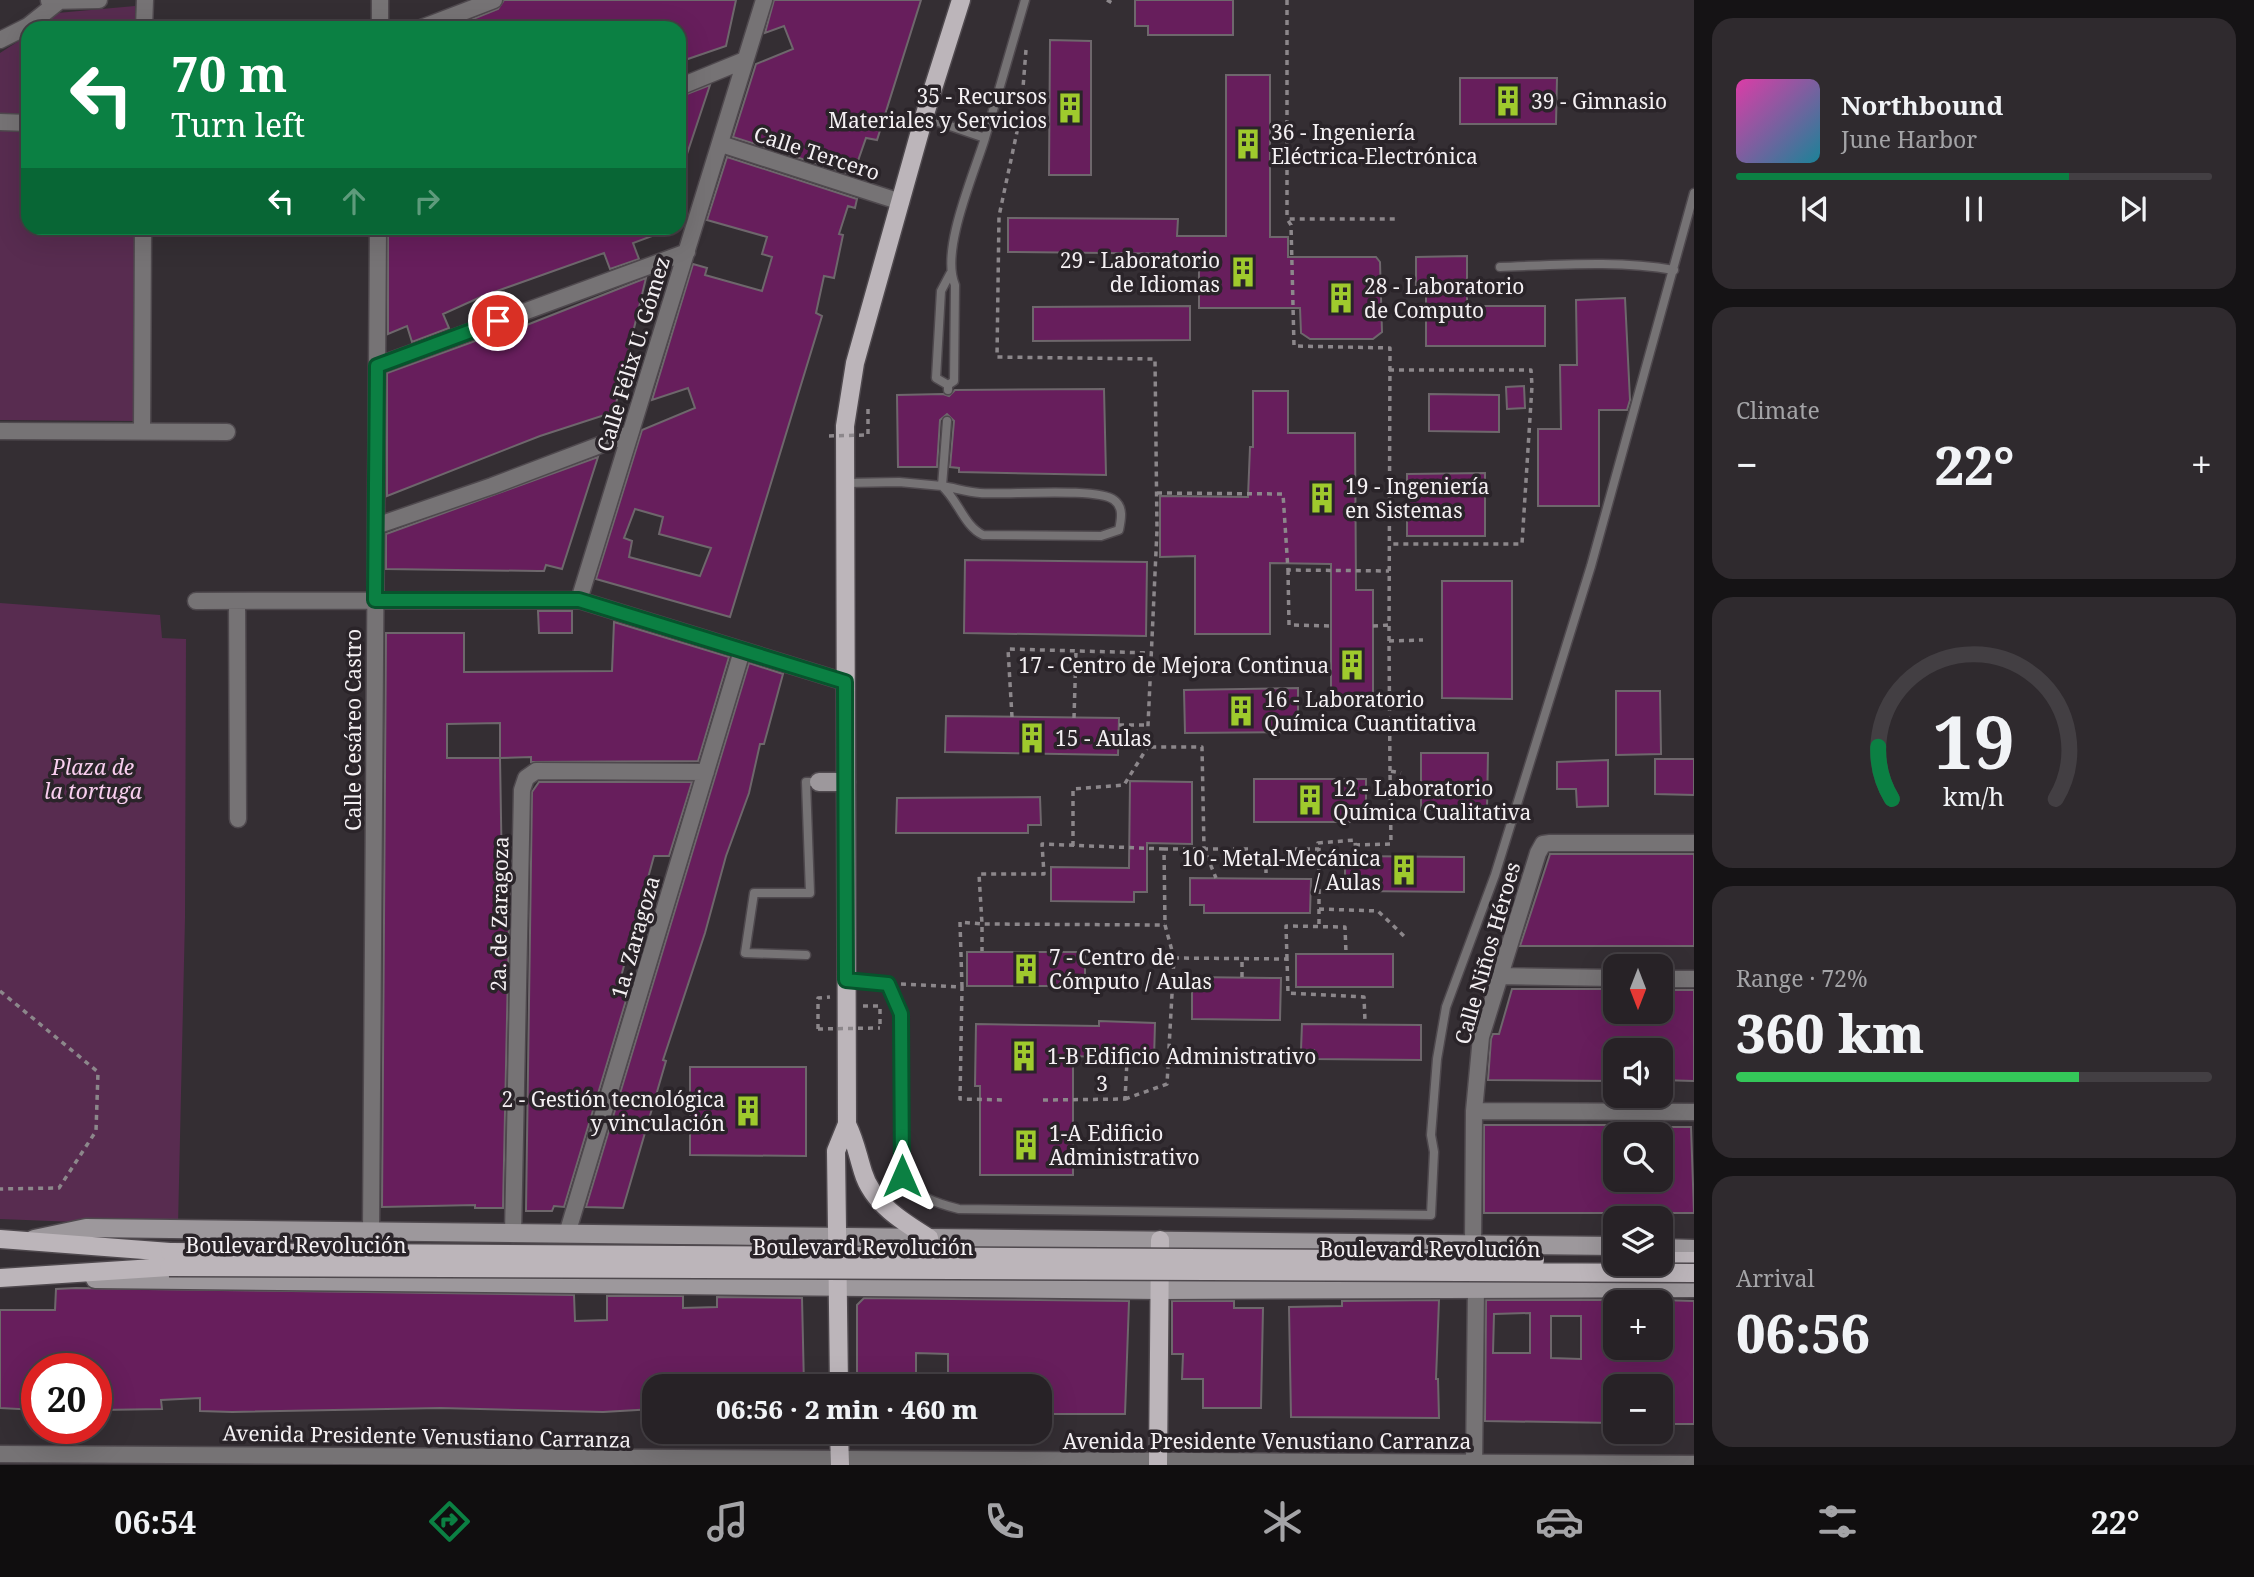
<!DOCTYPE html>
<html lang="en">
<head>
<meta charset="utf-8">
<style>
  :root { --surface:#272226; --page:#2f2a2e; --text:#f1f3f6; --muted:#a4a4a7; --line:#433f43; --accent:#0b8043 }
  body { margin:0; font-family:"Noto Serif",serif; background:var(--page); color:var(--text); height:100vh; display:flex; flex-direction:column; font-size:26px; white-space:nowrap }
  * { box-sizing:border-box; margin:0 }
  p { font-size:23px; color:var(--muted) }
  .icon { flex:none; width:38px; height:38px; fill:none; stroke:currentColor; stroke-width:2; stroke-linecap:round; stroke-linejoin:round }
  .map { position:relative; flex:1; overflow:hidden }
  .side { display:flex; flex-direction:column; gap:18px; padding:18px; background:#151315; width:560px }
  .side>* { flex:none }
  .guide { position:absolute; left:21px; top:21px; width:665px; height:214px; border-radius:21px; box-shadow:0 7px 28px #0002,0 0 0 2px var(--line); background:#0b8043; color:#fff; overflow:hidden }
  .needle { width:46px; rotate:180deg }
  .tools { position:absolute; left:1603px; top:954px; display:grid; gap:14px }
  .tools a { display:grid; place-items:center; width:70px; height:70px; border-radius:14px; background:var(--surface); box-shadow:0 7px 28px #0002,0 0 0 2px var(--line); font-size:35px }
  .speed { position:absolute; left:21px; top:1353px; display:flex; gap:14px; font-size:35px; font-weight:700; text-align:center }
  .speed>* { display:grid; place-content:center; width:91px; height:91px; border-radius:50%; background:var(--surface); box-shadow:0 7px 28px #0002,0 0 0 2px var(--line); line-height:1 }
  .speed .limit { border:10px solid #d22; background:#fff; color:#111 }
  .pin { position:absolute; display:grid; place-items:center; width:60px; height:60px; color:#fff; margin:-30px; border:4px solid #fff; border-radius:50%; box-shadow:0 2px 7px #0007 }
  .me { position:absolute; width:77px; margin:-38px; rotate:0deg; stroke-linejoin:round; filter:drop-shadow(0 0 5px #0008) }
  .turn { display:flex; align-items:center; gap:24px; height:147px; padding:0 35px; font-size:32px }
  .turn .icon { width:91px; height:91px; stroke-width:2.5 }
  .turn b { display:block; font-size:49px; line-height:60px }
  .lanes { display:flex; align-items:center; height:66px; padding:0 35px; background:#0003; justify-content:center; gap:35px; direction:ltr }
  .lanes .off { opacity:.35 }
  .big { font-size:52px; font-weight:800; line-height:1.1 }
  .side .widget { flex:1; display:flex; flex-direction:column; justify-content:center; gap:10px; min-width:0; padding:0 24px; border-radius:21px; background:var(--page) }
  .side .dial { align-items:center; gap:0 }
  .dial svg { height:182px; overflow:visible; fill:none; stroke:var(--line); stroke-width:7; stroke-linecap:round; text-anchor:middle }
  .dial text { fill:var(--text); stroke:none }
  .song { display:flex; align-items:center; gap:21px }
  .cover { width:84px; height:84px; border-radius:10px; background:linear-gradient(135deg,hsl(320 70% 55%),hsl(190 70% 35%)) }
  .played { height:7px; border-radius:4px; background:linear-gradient(90deg,var(--accent) 70%,var(--line) 70%) }
  .keys { display:flex; justify-content:space-around; direction:ltr }
  .heat { display:flex; justify-content:space-between; align-items:center; font-size:38px; direction:ltr }
  .charge { height:10px; border-radius:5px; background:linear-gradient(90deg,#34c759 72%,var(--line) 0) }
  .trip { position:absolute; left:642px; top:1374px; width:410px; height:70px; border-radius:21px; background:var(--surface); box-shadow:0 7px 28px #0002,0 0 0 2px var(--line); font-weight:800; line-height:70px; text-align:center }
  .tab-bar { display:flex; height:112px; justify-content:space-around; align-items:center; background:#100e0f; color:var(--muted) }
  .tab-bar .icon { width:49px; height:49px }
  .tab-bar .on { color:var(--accent) }
  .tab-bar b { font-size:32px; color:var(--text) }
  main { display:flex; flex:1; min-height:0 }
  .map>svg:first-child { display:block }
  .green { fill:#582c50 }
  .building { fill:#671e5c; stroke:#6e676c; stroke-width:2; fill-rule:evenodd }
  .lines { fill:none; stroke-linecap:round; stroke-linejoin:round }
  .lane-casing { stroke:#4f494e; stroke-width:11 }
  .street-casing { stroke:#4f494e; stroke-width:19 }
  .secondary-casing { stroke:#4f494e; stroke-width:21 }
  .primary-casing { stroke:#4f494e; stroke-width:21 }
  .path { stroke:#8c878b; stroke-width:3.5; stroke-dasharray:5 5; stroke-linecap:butt }
  .lane { stroke:#767375; stroke-width:8 }
  .street { stroke:#767375; stroke-width:16 }
  .secondary { stroke:#9d989c; stroke-width:18 }
  .primary { stroke:#bcb5ba; stroke-width:18 }
  .primary-bridge-casing { stroke:#4f494e; stroke-width:21; stroke-linecap:butt }
  .path-bridge { stroke:#8c878b; stroke-width:3.5; stroke-dasharray:5 5; stroke-linecap:butt }
  .primary-bridge { stroke:#bcb5ba; stroke-width:18 }
  .route-casing { stroke:#07532c; stroke-width:18 }
  .route { stroke:#0b8043; stroke-width:12 }
  .labels { text-anchor:middle; dominant-baseline:central; stroke-width:7; stroke-linejoin:round; paint-order:stroke }
  .poi-label { font-size:21px; fill:#f4f0f3; stroke:#2a2429; text-anchor:start }
  .street-label { font-size:21px; fill:#f4f0f3; stroke:#2a2429 }
  .park-label { font-size:21px; font-style:italic; fill:#f9ceef; stroke:#2a2429 }
</style>
</head>
<body>
<main>
<div class="map">
<svg width="1694" height="1465" viewBox="0 0 1694 1465">
  <rect width="100%" height="100%" fill="#342e33"/>
  <!-- green -->
  <path class="green" d="M135,6L136,28H37L57,13Z
    M28,35V228H136L133,421L0,420V53Z
    M0,603L160,615L162,638L186,639L185,918L178,1226L0,1219Z"/>
  <!-- building -->
  <path class="building" d="M504,0H736L726,46L679,62V28H465L463,23L498,9Z
    M774,0H921L877,140L866,138L853,175L733,137L756,64L793,49L784,26L765,33Z
    M1135,0H1233V35H1148V26H1135Z
    M1050,40L1091,41V175H1049Z
    M1226,75H1270V237H1288V257H1376L1380,262L1382,332L1373,339H1310L1301,333L1300,308H1199V254L1008,252V218L1178,219L1177,236H1226Z
    M1460,78H1557L1556,124H1460Z
    M710,85L681,172H679V97Z
    M727,157L857,199L855,208L848,206L839,234L843,235L834,278L824,276L816,313L822,316L730,617L596,579L642,430L695,408L688,388L652,400L693,264L707,268L705,275L762,291L772,257L762,254L767,237L707,220ZM635,509L663,517L659,534L711,548L700,576L629,557L632,541L624,538Z
    M388,228H671V229L633,243L639,259L610,269L604,253L483,296L443,314L449,328L412,342L407,326L388,334Z
    M1467,256V306H1545V346H1426V293H1416V257Z
    M646,278L614,412L540,436L387,496V373L497,333L499,336Z
    M1625,298L1630,400L1627,410H1599V506H1538V429H1561L1560,365H1577L1576,300Z
    M1190,306V340L1033,341V307Z
    M1524,386L1525,408L1507,409L1506,387Z
    M1104,389L1106,475L959,472V468L950,467L954,421L947,414L940,420L937,467H898L897,395L943,394L949,396L955,390Z
    M1253,391H1288V433H1355L1356,590H1373V703H1331V564L1270,563V634H1195V556L1160,557V496L1248,497L1250,447H1253Z
    M1429,394L1499,395V432L1429,431Z
    M598,457L562,569L546,565L544,571H538L386,569V534Z
    M1485,473V536H1407V474Z
    M965,560L1147,562L1146,636L964,633Z
    M1442,581H1512V699L1442,698Z
    M538,611H572V633H539Z
    M614,622L729,657L698,761L531,762V757L500,758L502,876H510L503,1208H475V1205L382,1207L386,633H464V672L612,671ZM500,723V758H447V724Z
    M749,663L783,674L764,744H760L749,793L726,856L705,933L663,1060L666,1061L623,1208L586,1207Z
    M1298,688V732L1185,733L1184,690Z
    M1616,691H1660L1661,754L1616,755Z
    M946,716L1119,718L1118,755L945,752Z
    M1421,753H1488L1487,810H1421Z
    M1655,759H1694V795L1655,794Z
    M1608,760V806L1577,807L1576,789H1557V762Z
    M1254,779H1366V822H1254Z
    M1130,781L1192,782V844L1147,843V892H1134V902L1051,901V867L1129,868Z
    M539,782H692L669,856H654L619,984L630,987L564,1207L554,1206L552,1211H526L532,792Z
    M1040,797L1041,825H1028V833H896L897,798Z
    M1550,854H1694V946H1520Z
    M1345,856L1464,857V892L1356,891V882H1345Z
    M1190,878L1311,879L1310,913H1204V905H1190Z
    M967,952H1085V986H967Z
    M1296,954H1393V987H1296Z
    M1192,977L1281,978L1280,1020L1192,1019Z
    M1512,989H1615V1012H1661V990H1694V1081L1661,1080V1050H1615V1081L1488,1080L1491,1039L1493,1034H1499Z
    M1099,1021L1155,1023L1154,1059L1073,1056V1175H980V1086H975L976,1024L1099,1026Z
    M1302,1024L1421,1025V1060L1314,1059V1050H1301Z
    M690,1067H806V1156L690,1155Z
    M1484,1125H1615V1180H1661V1127H1691L1694,1213H1484Z
    M76,1288L574,1295L575,1321L607,1320V1296H683V1308L717,1307V1297L802,1298L804,1386H654V1409L603,1412L440,1408L232,1412L200,1411V1398L161,1400L162,1409L100,1410L99,1368H37V1410L0,1408V1310H55L56,1289Z
    M864,1298L1129,1301L1125,1414H1040V1386H948V1354L916,1353V1386H857V1305Z
    M1439,1300L1436,1379H1438L1439,1418L1291,1417L1289,1307L1342,1306V1301Z
    M1486,1300H1615V1348H1661V1300L1694,1301V1424H1661V1386H1615V1423L1485,1421ZM1530,1313V1353H1493L1494,1314ZM1551,1316H1581V1359L1551,1358Z
    M1172,1301H1234V1308H1263L1261,1408H1203V1379H1182L1183,1354H1172Z"/>
  <g class="lines">
    <!-- lane casing -->
    <g class="lane-casing">
      <path id="lane" d="M924,117L985,138C974,174 940,251 955,285L954,381L948,385V390
        M985,138L1025,0
        M1500,267C1558,265 1618,260 1674,270
        M948,385L936,378L941,291L950,274
        M846,483L899,482L942,486L947,421
        M942,486C955,488 967,492 980,493C1005,495 1098,487 1114,500C1124,507 1121,520 1119,530L1101,536L983,535C964,526 958,500 942,486Z
        M806,955L745,953L754,893H810L806,782H819
        M848,980L888,984L901,1014L902,1176C917,1197 935,1203 959,1209L1431,1215L1434,1152L1431,1135L1437,1059L1446,1007L1495,875L1591,566L1694,193"/>
    </g>
    <!-- street casing -->
    <g class="street-casing">
      <path id="street" d="M49,1L99,0
        M144,28L145,0
        M380,28V0
        M421,28L494,0
        M0,40L28,26L58,2
        M679,87L745,60
        M0,122L28,123
        M721,144L901,202
        M377,366L687,252
        M142,430L143,228
        M0,431L227,432
        M376,526L492,486L629,434
        M579,600L764,0
        M196,601L579,600L845,682
        M237,601L238,819
        M1497,976L1615,978
        M1661,979H1694
        M1474,1111L1694,1112
        M371,1232L378,228
        M513,1234L522,790L526,778L536,771L706,772
        M567,1234L742,651
        M1473,1242L1474,1111L1481,1037L1538,853L1543,844L1550,843H1694
        M0,1454L1694,1464
        M1474,1465L1476,1288"/>
    </g>
    <!-- secondary casing -->
    <g class="secondary-casing">
      <path id="secondary" d="M819,782H846
        M34,1239L86,1228L1615,1246
        M1661,1248L1694,1249
        M95,1279L1160,1290L1694,1288"/>
    </g>
    <!-- primary casing -->
    <g class="primary-casing">
      <path id="primary" d="M847,1124C856,1143 857,1153 863,1172C872,1203 903,1222 929,1238
        M0,1239L170,1252
        M1661,1261H1694
        M0,1278L169,1267
        M839,1386L836,1151L847,1124L845,426L855,363L924,117L961,0
        M839,1432L840,1465
        M1158,1465L1160,1240"/>
    </g>
    <!-- path -->
    <path class="path" d="M1107,0L1112,3
      M1287,0V219
      M1026,50L1021,113L999,216L997,357L1155,359L1157,530L1147,747H1202L1204,849L1216,878
      M1389,370H1531L1532,386L1522,544H1389
      M868,409V435
      M1157,493L1283,494L1288,570L1389,571
      M1288,570L1289,625L1331,626
      M1373,626L1389,625
      M1389,641L1390,348L1294,346L1291,225L1287,219H1395
      M1012,717L1008,649L1152,653
      M1074,718L1076,651
      M1119,725H1147
      M1390,771L1389,641L1423,640
      M1355,845L1391,844L1390,771L1401,773
      M1073,846V789L1124,785L1147,748
      M1164,849L1042,844L1044,874H979L982,924L1165,925
      M1275,849H1319L1318,843L1355,840L1356,856
      M1319,849V926
      M1266,858V878
      M1319,909L1378,911L1407,939
      M1174,958L1287,959L1288,993L1364,997L1365,1021
      M1287,959L1286,926L1345,927L1346,953
      M1242,977V958
      M901,984L962,987L960,1099L1006,1100
      M962,987L960,922L982,924V951
      M0,991L98,1072L96,1131L59,1188L0,1189
      M863,1006H880V1028
      M818,1029V998L830,997
      M1125,1099L1167,1084L1174,958L1165,925L1164,849H1249
      M1043,1100L1125,1099L1127,1061"/>
    <!-- lane -->
    <use href="#lane" class="lane"/>
    <!-- street -->
    <use href="#street" class="street"/>
    <!-- secondary -->
    <use href="#secondary" class="secondary"/>
    <!-- primary -->
    <use href="#primary" class="primary"/>
    <!-- primary-bridge casing -->
    <g class="primary-bridge-casing">
      <path id="primary-bridge" d="M170,1252L1535,1260
        M169,1267L1694,1273"/>
    </g>
    <!-- path-bridge -->
    <path class="path-bridge" d="M829,436L868,435
      M818,1029L880,1028"/>
    <!-- primary-bridge -->
    <use href="#primary-bridge" class="primary-bridge"/>
  </g>
  <g class="lines">
    <!-- route casing -->
    <g class="route-casing">
      <path id="route" d="M498,321L377,366L375,600H579L845,682L846,980L888,984L901,1014L902,1176"/>
    </g>
    <!-- route -->
    <use href="#route" class="route"/>
  </g>
  <!-- icons -->
  <defs>
    <g id="building-bare" transform="scale(2.415)"><path d="M-4-6H4V6H1V3H-1V6H-4ZM-2.5-4.3h1.7v1.8h-1.7ZM.8-4.3h1.7v1.8H.8ZM-2.5-1h1.7V.8h-1.7ZM.8-1h1.7V.8H.8Z" fill="#9fca2d" stroke="#2a2429" stroke-width="2.5" paint-order="stroke"/></g>
  </defs>
  <g fill-rule="evenodd">
    <use href="#building-bare" x="1508" y="101"/>
    <use href="#building-bare" x="1070" y="108"/>
    <use href="#building-bare" x="1248" y="144"/>
    <use href="#building-bare" x="1243" y="272"/>
    <use href="#building-bare" x="1341" y="298"/>
    <use href="#building-bare" x="1322" y="498"/>
    <use href="#building-bare" x="1352" y="665"/>
    <use href="#building-bare" x="1241" y="711"/>
    <use href="#building-bare" x="1032" y="738"/>
    <use href="#building-bare" x="1310" y="800"/>
    <use href="#building-bare" x="1404" y="870"/>
    <use href="#building-bare" x="1026" y="969"/>
    <use href="#building-bare" x="1024" y="1056"/>
    <use href="#building-bare" x="748" y="1111"/>
    <use href="#building-bare" x="1026" y="1145"/>
  </g>
  <g class="labels">
    <!-- poi labels -->
    <g class="poi-label">
      <text x="1047" y="96" text-anchor="end">35 - Recursos<tspan x="1047" dy="24">Materiales y Servicios</tspan></text>
      <text x="1531" y="101">39 - Gimnasio</text>
      <text x="1271" y="132">36 - Ingeniería<tspan x="1271" dy="24">Eléctrica-Electrónica</tspan></text>
      <text x="1220" y="260" text-anchor="end">29 - Laboratorio<tspan x="1220" dy="24">de Idiomas</tspan></text>
      <text x="1364" y="286">28 - Laboratorio<tspan x="1364" dy="24">de Computo</tspan></text>
      <text x="1345" y="486">19 - Ingeniería<tspan x="1345" dy="24">en Sistemas</tspan></text>
      <text x="1329" y="665" text-anchor="end">17 - Centro de Mejora Continua</text>
      <text x="1264" y="699">16 - Laboratorio<tspan x="1264" dy="24">Química Cuantitativa</tspan></text>
      <text x="1055" y="738">15 - Aulas</text>
      <text x="1333" y="788">12 - Laboratorio<tspan x="1333" dy="24">Química Cualitativa</tspan></text>
      <text x="1381" y="858" text-anchor="end">10 - Metal-Mecánica<tspan x="1381" dy="24">/ Aulas</tspan></text>
      <text x="1049" y="957">7 - Centro de<tspan x="1049" dy="24">Cómputo / Aulas</tspan></text>
      <text x="1047" y="1056">1-B Edificio Administrativo</text>
      <text x="725" y="1099" text-anchor="end">2 - Gestión tecnológica<tspan x="725" dy="24">y vinculación</tspan></text>
      <text x="1049" y="1133">1-A Edificio<tspan x="1049" dy="24">Administrativo</tspan></text>
    </g>
    <!-- street labels -->
    <g class="street-label">
      <text transform="translate(817 153) rotate(18)">Calle Tercero</text>
      <text transform="translate(633 354) rotate(-73)">Calle Félix U. Gómez</text>
      <text transform="translate(353 730) rotate(-90)">Calle Cesáreo Castro</text>
      <text transform="translate(499 914) rotate(-89)">2a. de Zaragoza</text>
      <text transform="translate(635 937) rotate(-74)">1a. Zaragoza</text>
      <text transform="translate(1487 953) rotate(-74)">Calle Niños Héroes</text>
      <text transform="translate(1102 1083) rotate(-1)">3</text>
      <text x="296" y="1245">Boulevard Revolución</text>
      <text x="863" y="1247">Boulevard Revolución</text>
      <text x="1430" y="1249">Boulevard Revolución</text>
      <text transform="translate(427 1436) rotate(1)">Avenida Presidente Venustiano Carranza</text>
      <text x="1267" y="1441">Avenida Presidente Venustiano Carranza</text>
    </g>
    <!-- park labels -->
    <g class="park-label">
      <text x="93" y="767">Plaza de<tspan x="93" dy="24">la tortuga</tspan></text>
    </g>
  </g>
</svg>
<div class="tools">
<a><svg class="needle" viewBox="-14 -14 28 28"><path d="M0-13l5 13h-10z" fill="#e53935"/><path d="M0 13l5-13h-10z" fill="#a4a4a7"/></svg></a>
<a><svg class="icon" aria-label="sound" viewBox="0 0 24 24"><path d="M4 9h4l5-4v14l-5-4H4zM17 9q2 3 0 6"/></svg></a>
<a><svg class="icon" aria-label="search" viewBox="0 0 24 24"><circle cx="10" cy="10" r="6"/><path d="M15 15l6 6"/></svg></a>
<a><svg class="icon" aria-label="layers" viewBox="0 0 24 24"><path d="M12 4l9 5-9 5-9-5zM3 14l9 5 9-5"/></svg></a>
<a>+</a>
<a>−</a>
</div>
<div class="speed"><div class="limit">20</div></div>
<div class="pin" style="left:498px;top:321px;background:#d93025"><svg class="icon" aria-label="arrive" viewBox="0 0 24 24"><path d="M6 21V4h12l-3 4 3 4H6"/></svg></div>
<svg class="me" style="left:902px;top:1176px" viewBox="-20 -20 40 40"><path d="M0-17L14 15 0 8-14 15z" fill="#0b8043" stroke="#fff" stroke-width="4"/></svg>
<div class="trip">06:56 · 2 min · 460 m</div>
<div class="guide">
<div class="turn"><svg class="icon" aria-label="left" viewBox="0 0 24 24"><path d="M17 20v-9H6M10 6l-5 5 5 5"/></svg><div><b>70 m</b>Turn left</div></div>
<div class="lanes"><svg class="icon" aria-label="left" viewBox="0 0 24 24"><path d="M17 20v-9H6M10 6l-5 5 5 5"/></svg><svg class="icon off" aria-label="ahead" viewBox="0 0 24 24"><path d="M12 20V5M6 11l6-6 6 6"/></svg><svg class="icon off" aria-label="right" viewBox="0 0 24 24"><path d="M7 20v-9h11M14 6l5 5-5 5"/></svg></div>
</div>
</div>
<section class="side">
<div class="widget">
<div class="song"><i class="cover"></i><div><b>Northbound</b><p>June Harbor</p></div></div>
<div class="played"></div>
<div class="keys"><svg class="icon" aria-label="previous" viewBox="0 0 24 24"><path d="M18 5L8 12l10 7zM5 5v14"/></svg><svg class="icon" aria-label="pause" viewBox="0 0 24 24"><path d="M8 5v14M16 5v14"/></svg><svg class="icon" aria-label="next" viewBox="0 0 24 24"><path d="M6 5l10 7-10 7zM19 5v14"/></svg></div>
</div>
<div class="widget"><p>Climate</p>
<div class="heat"><a>−</a><b class="big">22°</b><a>+</a></div>
</div>
<div class="widget dial"><svg viewBox="0 0 100 80">
<path d="M14 69A42 42 0 1 1 86 69"/>
<path d="M14 69A42 42 0 0 1 8 46" stroke="#0b8043"/>
<text x="50" y="56" font-size="32" font-weight="700">19</text>
<text x="50" y="72" font-size="11">km/h</text>
</svg></div>
<div class="widget"><p>Range · 72%</p><b class="big">360 km</b><div class="charge"></div></div>
<div class="widget"><p>Arrival</p><b class="big">06:56</b></div>
</section>
</main>
<nav class="tab-bar">
<b>06:54</b>
<svg class="icon on" aria-label="directions" viewBox="0 0 24 24"><path d="M12 3l9 9-9 9-9-9zM9 14v-3h6M13 9l2 2-2 2"/></svg>
<svg class="icon" aria-label="music" viewBox="0 0 24 24"><path d="M9 18V5l10-2v13"/><circle cx="6" cy="18" r="3"/><circle cx="16" cy="16" r="3"/></svg>
<svg class="icon" aria-label="phone" viewBox="0 0 24 24"><path d="M5 4h4l2 5-3 2q2 4 5 5l2-3 5 2v4C11 20 4 13 5 4z"/></svg>
<svg class="icon" aria-label="climate" viewBox="0 0 24 24"><path d="M12 3v18M4 7l16 10M4 17L20 7"/></svg>
<svg class="icon" aria-label="car" viewBox="0 0 24 24"><path d="M5 17H2v-5l4-1 3-4h7l3 4 3 1v5h-3M9 17h6M6 11h13"/><circle cx="7" cy="17" r="2"/><circle cx="17" cy="17" r="2"/></svg>
<svg class="icon" aria-label="filters" viewBox="0 0 24 24"><path d="M4 7h16M4 17h16"/><circle cx="9" cy="7" r="2"/><circle cx="15" cy="17" r="2"/></svg>
<b>22°</b>
</nav>
</body>
</html>
